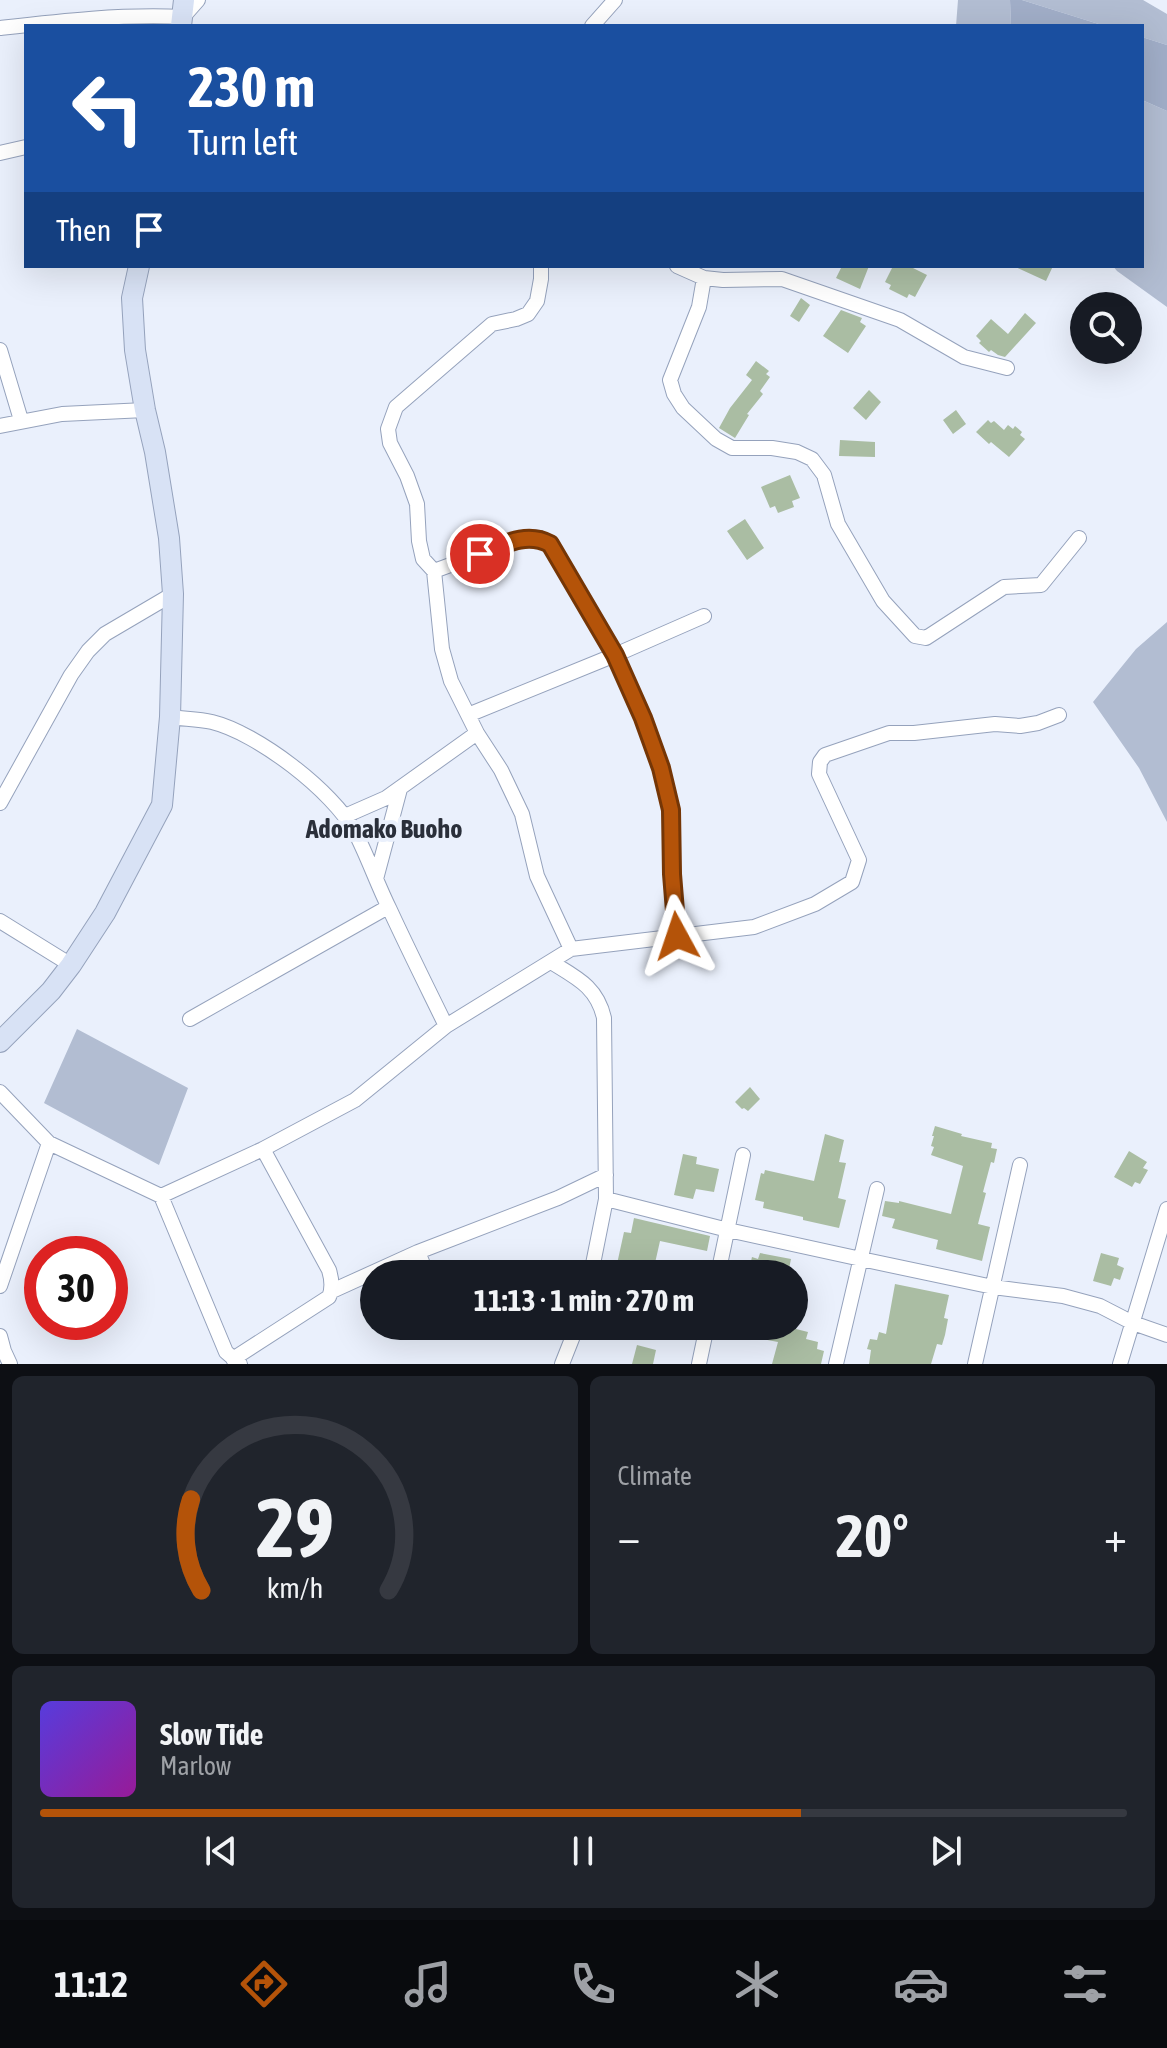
<!DOCTYPE html>
<html lang="en">
<head>
<meta charset="utf-8">
<style>
  :root { --surface:#171b24; --page:#20242c; --text:#f1f3f6; --muted:#9ea1a6; --line:#363941; --accent:#b45309 }
  body { margin:0; font-family:"Asap Condensed",sans-serif; background:var(--page); color:var(--text); height:100vh; display:flex; flex-direction:column; font-size:30px; white-space:nowrap }
  * { box-sizing:border-box; margin:0 }
  p { font-size:26px; color:var(--muted) }
  .icon { flex:none; width:44px; height:44px; fill:none; stroke:currentColor; stroke-width:2; stroke-linecap:round; stroke-linejoin:round }
  .map { position:relative; height:1364px; overflow:hidden }
  .panel { display:flex; flex-direction:column; gap:12px; padding:12px; background:#0d0f14; flex:1 }
  .panel>* { flex:none }
  .banner { position:absolute; left:24px; top:24px; width:1120px; height:244px; border-radius:0px; box-shadow:0 8px 32px #0002; background:#1a4fa0; color:#fff; overflow:hidden }
  .buttons { position:absolute; left:1070px; top:292px; display:grid; gap:16px }
  .buttons a { display:grid; place-items:center; width:72px; height:72px; border-radius:50%; background:var(--surface); box-shadow:0 8px 32px #0002; font-size:40px }
  .speed { position:absolute; left:24px; top:1236px; display:flex; gap:16px; font-size:40px; font-weight:700; text-align:center }
  .speed>* { display:grid; place-content:center; width:104px; height:104px; border-radius:50%; background:var(--surface); box-shadow:0 8px 32px #0002; line-height:1 }
  .speed .limit { border:12px solid #d22; background:#fff; color:#111 }
  .pin { position:absolute; display:grid; place-items:center; width:68px; height:68px; color:#fff; margin:-34px; border:4px solid #fff; border-radius:50%; box-shadow:0 2px 8px #0007 }
  .me { position:absolute; width:88px; margin:-44px; rotate:355deg; stroke-linejoin:round; filter:drop-shadow(0 0 6px #0008) }
  .turn { display:flex; align-items:center; gap:28px; height:168px; padding:0 32px; font-size:36px }
  .turn .icon { width:104px; height:104px; stroke-width:2.5 }
  .turn b { display:block; font-size:56px; line-height:68px }
  .then { display:flex; align-items:center; height:76px; padding:0 32px; background:#0003; gap:16px; font-size:30px }
  .big { font-size:60px; font-weight:700; line-height:1.1 }
  .panel .widget { flex:1; display:flex; flex-direction:column; justify-content:center; gap:12px; min-width:0; padding:0 28px; border-radius:12px; background:var(--page) }
  .panel .dial { align-items:center; gap:0 }
  .dial svg { height:208px; overflow:visible; fill:none; stroke:var(--line); stroke-width:7; stroke-linecap:round; text-anchor:middle }
  .dial text { fill:var(--text); stroke:none }
  .song { display:flex; align-items:center; gap:24px }
  .cover { width:96px; height:96px; border-radius:12px; background:linear-gradient(135deg,hsl(250 70% 55%),hsl(300 70% 35%)) }
  .played { height:8px; border-radius:4px; background:linear-gradient(90deg,var(--accent) 70%,var(--line) 70%) }
  .keys { display:flex; justify-content:space-around; direction:ltr }
  .heat { display:flex; justify-content:space-between; align-items:center; font-size:44px; direction:ltr }
  .panel .tiles { flex:1; display:grid; gap:12px; grid-template-columns:1fr 1fr }
  .widget:last-child { grid-column:span 2 }
  .trip { position:absolute; left:360px; top:1260px; width:448px; height:80px; border-radius:40px; background:var(--surface); box-shadow:0 8px 32px #0002; font-weight:700; line-height:80px; text-align:center }
  .dock { display:flex; height:128px; justify-content:space-around; align-items:center; background:#090b0e; color:var(--muted) }
  .dock .icon { width:56px; height:56px }
  .dock .current { color:var(--accent) }
  .dock b { font-size:36px; color:var(--text) }
  .map>svg:first-child { display:block }
  .green { fill:#b2bdd2 }
  .forest { fill:#a1aec8 }
  .building { fill:#aabda3 }
  .lines { fill:none; stroke-linecap:round; stroke-linejoin:round }
  .street-casing { stroke:#95a2bc; stroke-width:16 }
  .secondary-casing { stroke:#95a2bc; stroke-width:22 }
  .street { stroke:#fff; stroke-width:14 }
  .secondary { stroke:#d8e2f5; stroke-width:20 }
  .route-casing { stroke:#753606; stroke-width:20 }
  .route { stroke:#b45309; stroke-width:14 }
  .labels { text-anchor:middle; dominant-baseline:central; stroke-width:8; stroke-linejoin:round; paint-order:stroke }
  .quarter-label { font-size:26px; font-weight:bold; fill:#2a2f3a; stroke:#eaf0fc }
</style>
</head>
<body>
<div class="map">
<svg width="1167" height="1364" viewBox="0 0 1167 1364">
  <rect width="100%" height="100%" fill="#eaf0fc"/>
  <!-- green -->
  <path class="green" d="M958,0H1010L1011,26H956Z
    M1022,0H1143L1167,14V45L1142,37V26H1105Z
    M1142,100L1167,111V307L1117,271L1113,266H1142Z
    M1167,622V822L1139,768L1093,702L1136,649Z
    M77,1029L188,1088L159,1165L44,1103Z"/>
  <!-- forest -->
  <path class="forest" d="M1010,0H1022L1105,26H1011Z
    M1142,37L1167,45V111L1142,100Z"/>
  <!-- building -->
  <path class="building" d="M842,266H869L860,289L836,278Z
    M893,266H909L927,275L915,297L909,294L907,298L889,289L891,285L885,282Z
    M1013,266H1053L1046,281Z
    M801,298L810,305L799,322L790,316Z
    M841,310L862,318L860,322L866,326L848,353L823,336Z
    M1025,313L1036,323L1005,357L998,355L991,350L989,352L979,343L981,341L976,336L991,319L1008,334Z
    M756,361L769,371L766,374L770,377L760,391L763,394L747,414L749,415L735,438L719,428L730,408L752,380L746,375Z
    M869,390L881,402L866,420L853,408Z
    M956,410L966,424L953,434L943,420Z
    M988,420L991,423L994,421L1004,430L1008,425L1013,429L1015,426L1022,432L1020,435L1025,439L1009,457L991,442L989,444L976,432Z
    M840,440L875,442V457L839,456Z
    M790,475L800,498L792,501L794,507L778,513L775,506L770,508L761,487Z
    M745,519L764,548L747,560L727,531Z
    M750,1087L760,1099L748,1111L744,1108L742,1109L735,1102Z
    M935,1126L962,1134L961,1136L992,1143L991,1148L997,1149L994,1163L991,1162L983,1192L986,1193L978,1224L990,1227L982,1261L936,1249L938,1240L892,1228L895,1219L882,1216L885,1201L899,1203V1201L951,1214L963,1166L931,1155L934,1147L931,1146L934,1136H932Z
    M825,1134L844,1140L839,1162L846,1163L838,1198L846,1200L839,1228L803,1220V1217L763,1208L764,1202L755,1200L761,1173L764,1174L765,1170L814,1181Z
    M1129,1151L1147,1162L1143,1168L1148,1170L1140,1184L1135,1182L1132,1187L1114,1177Z
    M683,1154L697,1157L696,1164L719,1169L714,1192L696,1189L693,1199L674,1195Z
    M634,1218L710,1236L707,1251L660,1241L653,1272L617,1264L624,1232L631,1233Z
    M760,1253L791,1259L788,1274H748L752,1257L758,1259Z
    M1101,1253L1119,1258L1117,1265L1124,1268L1120,1280L1114,1278L1111,1286L1093,1281Z
    M895,1284L949,1295L944,1318L948,1319L945,1335L942,1345L937,1344L931,1364H869L871,1350L867,1349L870,1339L877,1340L879,1332L886,1334Z
    M747,1326H784L808,1332L806,1339L818,1342L817,1349L824,1351L821,1364H772L778,1342L745,1336Z
    M637,1345L656,1350L653,1364H632Z"/>
  <g class="lines">
    <!-- street casing -->
    <g class="street-casing">
      <path id="street" d="M592,26L615,0
        M0,28C61,21 121,14 183,17L198,0
        M0,153L26,147
        M541,266V279L537,301L528,314L516,319L492,324L396,407L388,429L390,443L407,476L417,504L419,541L423,559L434,571L442,649L451,681L477,733L501,770L522,814L537,876L571,949
        M677,266L704,278L723,280L782,279L900,320L964,357L1007,368
        M704,278L699,307L670,380L674,394L683,408L716,439L732,448H772L797,452L812,459L824,475L838,524L883,601L915,636L926,638L1004,587L1041,585L1079,538
        M0,350L21,420
        M0,426L62,414L145,410
        M434,571L526,537L540,538L550,544L615,655L643,718L661,768L671,810L672,874L677,936
        M468,715L615,655L704,616
        M170,717C183,719 198,719 212,722C257,733 333,791 355,832C368,857 377,884 390,910C408,949 427,987 446,1026
        M0,803L71,675L88,651L105,634L173,594
        M345,816L386,798L477,733
        M376,879L400,789
        M0,921L71,965
        M551,962C577,978 597,987 604,1018L606,1199L591,1274
        M190,1019L388,907
        M0,1092L49,1143L161,1196L263,1149L355,1100L446,1026L571,949L754,927L815,904L852,882L859,860L819,774L820,762L825,755L889,733H914L995,724L1020,726L1038,723L1059,715
        M161,1196L226,1352L240,1364
        M606,1199L728,1230L861,1259L993,1287L1063,1296L1100,1306L1133,1323L1167,1335
        M418,1252L427,1274
        M718,1274L743,1155
        M0,1286L49,1143
        M332,1291L418,1252L558,1198L606,1175
        M0,1336L4,1351L10,1364
        M233,1359L329,1297C333,1288 332,1280 329,1270L263,1149
        M562,1364L577,1326
        M699,1364L707,1326
        M836,1364L877,1189
        M975,1364L1020,1165
        M1120,1364L1167,1209"/>
    </g>
    <!-- secondary casing -->
    <g class="secondary-casing">
      <path id="secondary" d="M181,26L184,0
        M0,1042L51,991L71,965L105,913L162,805L170,717L173,594L169,538L155,452L145,410L135,350L132,298L139,266"/>
    </g>
    <!-- street -->
    <use href="#street" class="street"/>
    <!-- secondary -->
    <use href="#secondary" class="secondary"/>
  </g>
  <g class="lines">
    <!-- route casing -->
    <g class="route-casing">
      <path id="route" d="M480,554C503,545 526,531 550,544L615,655L643,718L661,768L671,810L672,874L677,936"/>
    </g>
    <!-- route -->
    <use href="#route" class="route"/>
  </g>
  <g class="labels">
    <!-- quarter labels -->
    <g class="quarter-label">
      <text x="384" y="829">Adomako Buoho</text>
    </g>
  </g>
</svg>
<div class="buttons">
<a><svg class="icon" aria-label="search" viewBox="0 0 24 24"><circle cx="10" cy="10" r="6"/><path d="M15 15l6 6"/></svg></a>
</div>
<div class="speed"><div class="limit">30</div></div>
<div class="pin" style="left:480px;top:554px;background:#d93025"><svg class="icon" aria-label="arrive" viewBox="0 0 24 24"><path d="M6 21V4h12l-3 4 3 4H6"/></svg></div>
<svg class="me" style="left:677px;top:936px" viewBox="-20 -20 40 40"><path d="M0-17L14 15 0 8-14 15z" fill="#b45309" stroke="#fff" stroke-width="4"/></svg>
<div class="trip">11:13 · 1 min · 270 m</div>
<div class="banner">
<div class="turn"><svg class="icon" aria-label="left" viewBox="0 0 24 24"><path d="M17 20v-9H6M10 6l-5 5 5 5"/></svg><div><b>230 m</b>Turn left</div></div>
<div class="then">Then<svg class="icon" aria-label="arrive" viewBox="0 0 24 24"><path d="M6 21V4h12l-3 4 3 4H6"/></svg></div>
</div>
</div>
<section class="panel">
<div class="tiles">
<div class="widget dial"><svg viewBox="0 0 100 80">
<path d="M14 69A42 42 0 1 1 86 69"/>
<path d="M14 69A42 42 0 0 1 10 34" stroke="#b45309"/>
<text x="50" y="56" font-size="32" font-weight="700">29</text>
<text x="50" y="72" font-size="11">km/h</text>
</svg></div>
<div class="widget"><p>Climate</p>
<div class="heat"><a>−</a><b class="big">20°</b><a>+</a></div>
</div>
<div class="widget">
<div class="song"><i class="cover"></i><div><b>Slow Tide</b><p>Marlow</p></div></div>
<div class="played"></div>
<div class="keys"><svg class="icon" aria-label="previous" viewBox="0 0 24 24"><path d="M18 5L8 12l10 7zM5 5v14"/></svg><svg class="icon" aria-label="pause" viewBox="0 0 24 24"><path d="M8 5v14M16 5v14"/></svg><svg class="icon" aria-label="next" viewBox="0 0 24 24"><path d="M6 5l10 7-10 7zM19 5v14"/></svg></div>
</div>
</div>
</section>
<nav class="dock">
<b>11:12</b>
<svg class="icon current" aria-label="directions" viewBox="0 0 24 24"><path d="M12 3l9 9-9 9-9-9zM9 14v-3h6M13 9l2 2-2 2"/></svg>
<svg class="icon" aria-label="music" viewBox="0 0 24 24"><path d="M9 18V5l10-2v13"/><circle cx="6" cy="18" r="3"/><circle cx="16" cy="16" r="3"/></svg>
<svg class="icon" aria-label="phone" viewBox="0 0 24 24"><path d="M5 4h4l2 5-3 2q2 4 5 5l2-3 5 2v4C11 20 4 13 5 4z"/></svg>
<svg class="icon" aria-label="climate" viewBox="0 0 24 24"><path d="M12 3v18M4 7l16 10M4 17L20 7"/></svg>
<svg class="icon" aria-label="car" viewBox="0 0 24 24"><path d="M5 17H2v-5l4-1 3-4h7l3 4 3 1v5h-3M9 17h6M6 11h13"/><circle cx="7" cy="17" r="2"/><circle cx="17" cy="17" r="2"/></svg>
<svg class="icon" aria-label="filters" viewBox="0 0 24 24"><path d="M4 7h16M4 17h16"/><circle cx="9" cy="7" r="2"/><circle cx="15" cy="17" r="2"/></svg>
</nav>
</body>
</html>
